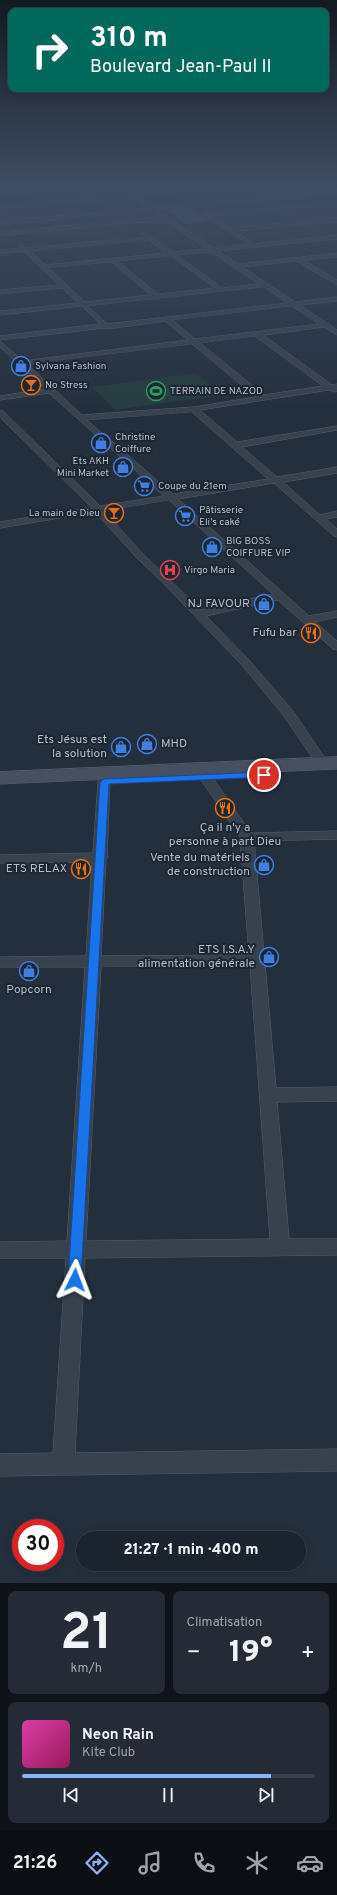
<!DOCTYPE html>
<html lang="fr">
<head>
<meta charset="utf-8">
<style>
  :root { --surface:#1b232e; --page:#242b36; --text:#f1f3f6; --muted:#a0a4aa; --line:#39404a; --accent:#8ab4f8 }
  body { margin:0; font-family:Overpass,sans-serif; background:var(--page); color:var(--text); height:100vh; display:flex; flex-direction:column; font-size:15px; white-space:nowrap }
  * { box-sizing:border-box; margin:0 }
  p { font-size:13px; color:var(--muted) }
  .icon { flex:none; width:22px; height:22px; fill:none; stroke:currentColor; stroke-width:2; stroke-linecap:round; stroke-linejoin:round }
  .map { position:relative; height:1583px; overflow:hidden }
  .drawer { display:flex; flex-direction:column; gap:8px; padding:8px; background:#0f1319; flex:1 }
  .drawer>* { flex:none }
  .top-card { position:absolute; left:8px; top:8px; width:321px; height:84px; border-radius:8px; box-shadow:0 2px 10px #0003,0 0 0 1px var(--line); background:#00695c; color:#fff; overflow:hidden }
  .speed { position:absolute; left:12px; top:1519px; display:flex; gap:8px; font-size:20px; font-weight:700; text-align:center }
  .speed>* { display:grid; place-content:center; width:52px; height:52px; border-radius:50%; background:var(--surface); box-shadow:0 2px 10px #0003,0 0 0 1px var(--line); line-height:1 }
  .speed .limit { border:6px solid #d22; background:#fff; color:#111 }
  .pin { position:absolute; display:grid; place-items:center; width:34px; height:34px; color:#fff; margin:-17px; border:2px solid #fff; border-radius:50%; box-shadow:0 1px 4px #0007 }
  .me { position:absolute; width:44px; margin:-22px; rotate:3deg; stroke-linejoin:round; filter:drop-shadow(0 0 3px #0008) }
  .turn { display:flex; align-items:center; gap:14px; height:84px; padding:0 16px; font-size:18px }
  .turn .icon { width:52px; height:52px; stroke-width:2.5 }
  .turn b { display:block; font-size:28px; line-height:34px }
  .big { font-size:30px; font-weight:800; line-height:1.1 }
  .drawer .card { flex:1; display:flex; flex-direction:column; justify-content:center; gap:6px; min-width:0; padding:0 14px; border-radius:8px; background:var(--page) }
  .drawer .dial { align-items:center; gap:0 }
  .dial b { font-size:52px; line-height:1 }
  .song { display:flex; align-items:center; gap:12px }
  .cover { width:48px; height:48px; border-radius:6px; background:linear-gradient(135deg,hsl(320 70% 55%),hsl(330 70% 35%)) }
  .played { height:4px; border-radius:2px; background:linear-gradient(90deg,var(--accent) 85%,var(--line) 85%) }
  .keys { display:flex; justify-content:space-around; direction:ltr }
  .heat { display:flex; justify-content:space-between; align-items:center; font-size:22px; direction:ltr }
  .drawer .tiles { flex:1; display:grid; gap:8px; grid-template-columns:1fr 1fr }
  .card:last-child { grid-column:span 2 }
  .trip { position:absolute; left:76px; top:1531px; width:230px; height:40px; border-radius:20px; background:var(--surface); box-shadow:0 2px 10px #0003,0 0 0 1px var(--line); font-weight:800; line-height:40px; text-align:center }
  .menu { display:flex; height:64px; justify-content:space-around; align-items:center; background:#0b0e12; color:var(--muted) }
  .menu .icon { width:28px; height:28px }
  .menu .on { color:var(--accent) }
  .menu b { font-size:18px; color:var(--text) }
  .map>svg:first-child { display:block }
  .green { fill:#263c3f }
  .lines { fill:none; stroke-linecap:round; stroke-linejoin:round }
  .street-casing { stroke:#565f6c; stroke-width:1 }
  .secondary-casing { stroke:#565f6c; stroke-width:1 }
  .street { fill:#38414e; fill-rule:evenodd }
  .secondary { fill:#465061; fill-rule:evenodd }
  .wall { fill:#3b4654 }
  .shaded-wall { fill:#303945 }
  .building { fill:#455162; stroke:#303945 }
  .route { fill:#1a73e8; stroke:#114b97 }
  .labels { text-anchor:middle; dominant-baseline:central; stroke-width:4; stroke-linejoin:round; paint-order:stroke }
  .far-poi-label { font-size:10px; fill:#b4bcc9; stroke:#1d2633; text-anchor:start }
  .poi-label { font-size:12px; fill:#b4bcc9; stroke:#1d2633; text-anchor:end }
</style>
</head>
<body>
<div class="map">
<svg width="337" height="1583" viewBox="0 0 337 1583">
  <rect width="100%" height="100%" fill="#242f3e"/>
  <!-- green -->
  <path class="green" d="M195,373L222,395L115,410L92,387Z"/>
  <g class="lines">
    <!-- street casing -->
    <g class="street-casing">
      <path id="street" d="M47,188H70L0,196V192Z
        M79,188H85L101,200L98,202L0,209V205L91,198Z
        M118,188H124L133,194L198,188H220L137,197L153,207L337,190V194L157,210L214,248L248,244L205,216V214L337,201V205L212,216L231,228L337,218V222L235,231L254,244L337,235V239L218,251L238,264L337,253V257L304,260L337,280V285L297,261L242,267L295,302L337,297V301L300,305L337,330V335L324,327L263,335L332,385L337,384V391L334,392L329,390L200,410L237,442L337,426V430L242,447L277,477L337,467V473L283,482L320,515L337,511V517L326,519L337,529V537L334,536L274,483L178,499L309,616L337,611V617L315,622L337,641V650L333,649L278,600L206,616L249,660L293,711L328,763L326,766H318L284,716L241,664L163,583L137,558L95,512L0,528V522L91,507L0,417V411H3L100,506L164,496L49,393L0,400V396L45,389L0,347V341L23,361L188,340L165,321L107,329L104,328L0,340V336L100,324L82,306L0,315V311L78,303L62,288L0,294V290L59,285L24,251L0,254V250L21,248L19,246L22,244L27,248L145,237L140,233L143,231L173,252L207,249L164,220L0,236V232L160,217L150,211L0,225V221L146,208ZM149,240L166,253L45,265L31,251ZM211,252L259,284L222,288L177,255ZM171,256L215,288L158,294L117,261ZM111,262L151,295L85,302L49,268ZM264,287L287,303L107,324L88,306ZM292,306L319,324L195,339L172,320ZM255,336L323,386L264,395L200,343ZM192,344L256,397L194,407L82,415L27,364ZM192,412L268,479L173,494L87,420ZM169,500L273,594L201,610L143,554L104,511Z
        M205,773L210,774L251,833L337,831V839L254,841L276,1088L337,1087V1101L277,1102L289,1239H337V1255L85,1258L75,1453L337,1449V1471L0,1476V1454L53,1453L66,1258H0V1242L67,1241L85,967H0V957L86,956L92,862L0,863V855L93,853L98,782L99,779H109L110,782L107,855L108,857L106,860L101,956L249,955L240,837L199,777L200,774ZM250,965L270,1239L86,1241L101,967Z"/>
    </g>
    <!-- secondary casing -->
    <g class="secondary-casing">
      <path id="secondary" d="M337,757V769L0,784V772Z"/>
    </g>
    <!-- street -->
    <use href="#street" class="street"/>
    <!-- secondary -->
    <use href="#secondary" class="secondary"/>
  </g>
  <!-- wall -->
  <path class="wall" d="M166,209L206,220L207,222L185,224L166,211Z"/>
  <!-- shaded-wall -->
  <path class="shaded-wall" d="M207,221V222L185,224L186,223Z"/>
  <!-- building -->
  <path class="building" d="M188,207L207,219H204L207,221L186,223L166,209Z"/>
  <!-- sky -->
  <linearGradient id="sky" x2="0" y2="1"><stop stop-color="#141a22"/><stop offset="0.46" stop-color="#3f4d63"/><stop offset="1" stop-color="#3f4d63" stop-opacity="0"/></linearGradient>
  <rect width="337" height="410" fill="url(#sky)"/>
  <!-- route -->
  <path class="route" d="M264,772L267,773V777L109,784L81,1280L79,1284L75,1286L70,1284L68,1280L100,782L104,779Z"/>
  <!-- icons -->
  <defs>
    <g id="shop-ring" transform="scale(1)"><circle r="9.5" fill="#1d2633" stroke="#3f7fe0" stroke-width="1.5"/><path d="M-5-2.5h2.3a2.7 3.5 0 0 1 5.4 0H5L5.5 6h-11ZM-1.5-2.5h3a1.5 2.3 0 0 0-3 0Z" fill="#3f7fe0"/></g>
    <g id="bar-ring" transform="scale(1)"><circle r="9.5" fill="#1d2633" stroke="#e8710a" stroke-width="1.5"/><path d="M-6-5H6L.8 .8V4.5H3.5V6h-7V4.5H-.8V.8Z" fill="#e8710a"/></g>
    <g id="stadium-ring" transform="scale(1)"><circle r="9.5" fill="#1d2633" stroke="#2e9e5b" stroke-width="1.5"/><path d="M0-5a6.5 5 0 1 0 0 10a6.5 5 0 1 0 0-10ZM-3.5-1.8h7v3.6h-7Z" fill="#2e9e5b"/></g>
    <g id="supermarket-ring" transform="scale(1)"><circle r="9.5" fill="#1d2633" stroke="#3f7fe0" stroke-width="1.5"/><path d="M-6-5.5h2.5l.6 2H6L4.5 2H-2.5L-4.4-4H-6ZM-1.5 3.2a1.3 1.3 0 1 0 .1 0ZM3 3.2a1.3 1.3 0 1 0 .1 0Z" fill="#3f7fe0"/></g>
    <g id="hospital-ring" transform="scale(1)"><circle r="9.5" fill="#1d2633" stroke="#e0444e" stroke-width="1.5"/><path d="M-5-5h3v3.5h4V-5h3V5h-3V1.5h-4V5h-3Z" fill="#e0444e"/></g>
    <g id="restaurant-ring" transform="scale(1)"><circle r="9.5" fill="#1d2633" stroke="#e8710a" stroke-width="1.5"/><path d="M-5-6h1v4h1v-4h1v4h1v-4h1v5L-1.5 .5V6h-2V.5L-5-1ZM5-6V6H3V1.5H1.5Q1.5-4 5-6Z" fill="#e8710a"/></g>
  </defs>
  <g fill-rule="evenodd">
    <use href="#shop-ring" x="21" y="366"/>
    <use href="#bar-ring" x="31" y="385"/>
    <use href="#stadium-ring" x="156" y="391"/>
    <use href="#shop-ring" x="101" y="443"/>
    <use href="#shop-ring" x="123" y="467"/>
    <use href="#supermarket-ring" x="144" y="486"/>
    <use href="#bar-ring" x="114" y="513"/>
    <use href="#supermarket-ring" x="185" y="516"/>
    <use href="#shop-ring" x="212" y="547"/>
    <use href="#hospital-ring" x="170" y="570"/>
    <use href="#shop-ring" x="264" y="604"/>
    <use href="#restaurant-ring" x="311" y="633"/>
    <use href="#shop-ring" x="147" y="744"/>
    <use href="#shop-ring" x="121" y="747"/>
    <use href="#restaurant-ring" x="225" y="808"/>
    <use href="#shop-ring" x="264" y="865"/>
    <use href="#restaurant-ring" x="81" y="869"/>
    <use href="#shop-ring" x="269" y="957"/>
    <use href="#shop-ring" x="29" y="971"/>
  </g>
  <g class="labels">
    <!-- far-poi labels -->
    <g class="far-poi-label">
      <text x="35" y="366">Sylvana Fashion</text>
      <text x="45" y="385">No Stress</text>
      <text x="170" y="391">TERRAIN DE NAZOD</text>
      <text x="115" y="437">Christine<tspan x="115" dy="12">Coiffure</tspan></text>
      <text x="109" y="461" text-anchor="end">Ets AKH<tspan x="109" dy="12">Mini Market</tspan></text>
      <text x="158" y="486">Coupe du 21em</text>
      <text x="199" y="510">Pâtisserie<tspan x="199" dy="12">Eli's caké</tspan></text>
      <text x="100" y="513" text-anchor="end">La main de Dieu</text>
      <text x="226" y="541">BIG BOSS<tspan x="226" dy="12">COIFFURE VIP</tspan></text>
      <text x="184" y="570">Virgo Maria</text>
    </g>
    <!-- poi labels -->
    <g class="poi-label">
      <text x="250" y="604">NJ FAVOUR</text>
      <text x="297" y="633">Fufu bar</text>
      <text x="107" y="740">Ets Jésus est<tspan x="107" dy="14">la solution</tspan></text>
      <text x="161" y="744" text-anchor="start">MHD</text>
      <text x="225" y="828" text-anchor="middle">Ça il n'y a<tspan x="225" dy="14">personne à part Dieu</tspan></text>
      <text x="250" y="858">Vente du matériels<tspan x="250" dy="14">de construction</tspan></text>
      <text x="67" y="869">ETS RELAX</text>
      <text x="255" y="950">ETS I.S.A.Y<tspan x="255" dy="14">alimentation générale</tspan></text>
      <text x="29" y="990" text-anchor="middle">Popcorn</text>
    </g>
  </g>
</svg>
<div class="speed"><div class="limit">30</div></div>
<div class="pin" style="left:264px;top:775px;background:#d93025"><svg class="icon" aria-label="arrive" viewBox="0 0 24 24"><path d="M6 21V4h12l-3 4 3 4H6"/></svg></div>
<svg class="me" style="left:75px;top:1280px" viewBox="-20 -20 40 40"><path d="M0-17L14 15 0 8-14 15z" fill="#1a73e8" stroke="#fff" stroke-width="4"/></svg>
<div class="trip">21:27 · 1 min · 400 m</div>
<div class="top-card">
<div class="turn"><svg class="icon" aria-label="right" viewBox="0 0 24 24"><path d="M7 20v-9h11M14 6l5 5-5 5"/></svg><div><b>310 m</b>Boulevard Jean-Paul II</div></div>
</div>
</div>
<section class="drawer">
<div class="tiles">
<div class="card dial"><b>21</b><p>km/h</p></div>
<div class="card"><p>Climatisation</p>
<div class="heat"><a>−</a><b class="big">19°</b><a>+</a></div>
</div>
<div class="card">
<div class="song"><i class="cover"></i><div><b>Neon Rain</b><p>Kite Club</p></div></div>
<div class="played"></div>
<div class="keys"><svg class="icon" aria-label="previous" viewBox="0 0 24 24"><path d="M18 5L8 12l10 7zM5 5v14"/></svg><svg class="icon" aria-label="pause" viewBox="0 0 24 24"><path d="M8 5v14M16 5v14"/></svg><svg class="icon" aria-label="next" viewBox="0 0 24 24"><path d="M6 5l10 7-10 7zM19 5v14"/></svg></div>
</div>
</div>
</section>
<nav class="menu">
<b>21:26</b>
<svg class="icon on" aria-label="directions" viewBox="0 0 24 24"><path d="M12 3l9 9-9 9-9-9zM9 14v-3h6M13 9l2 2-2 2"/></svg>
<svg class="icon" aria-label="music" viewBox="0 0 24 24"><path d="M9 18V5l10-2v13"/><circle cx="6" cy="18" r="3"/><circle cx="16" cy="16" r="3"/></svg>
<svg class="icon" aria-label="phone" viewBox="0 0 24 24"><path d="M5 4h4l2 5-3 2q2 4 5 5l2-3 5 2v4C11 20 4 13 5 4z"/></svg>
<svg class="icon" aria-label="climate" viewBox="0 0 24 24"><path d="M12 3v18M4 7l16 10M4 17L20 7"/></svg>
<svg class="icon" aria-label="car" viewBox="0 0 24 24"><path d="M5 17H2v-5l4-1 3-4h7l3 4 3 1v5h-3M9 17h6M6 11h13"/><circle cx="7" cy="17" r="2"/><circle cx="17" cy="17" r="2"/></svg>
</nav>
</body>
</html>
